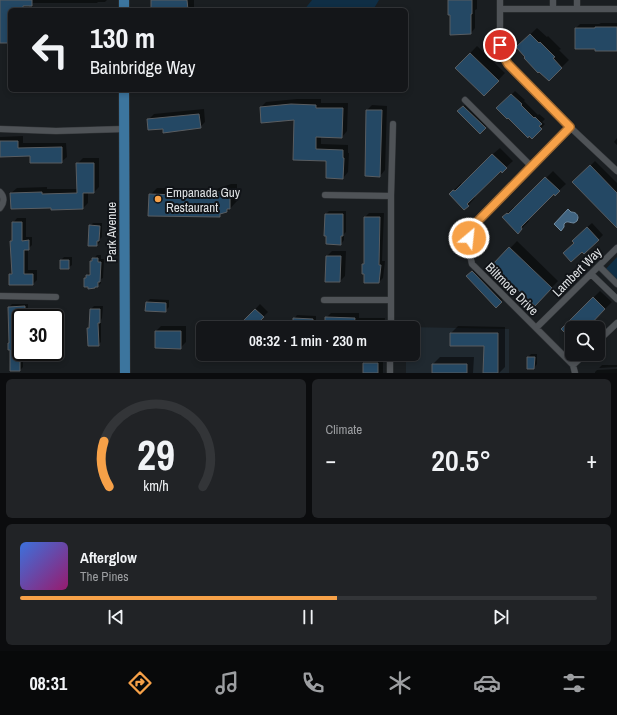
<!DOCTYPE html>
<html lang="en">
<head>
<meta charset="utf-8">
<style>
  :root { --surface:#141619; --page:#212326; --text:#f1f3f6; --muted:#9d9fa2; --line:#333538; --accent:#f7a148 }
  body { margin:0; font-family:"Archivo Narrow",sans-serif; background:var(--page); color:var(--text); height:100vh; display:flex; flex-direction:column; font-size:15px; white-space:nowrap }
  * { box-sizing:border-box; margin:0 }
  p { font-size:13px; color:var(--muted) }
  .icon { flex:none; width:22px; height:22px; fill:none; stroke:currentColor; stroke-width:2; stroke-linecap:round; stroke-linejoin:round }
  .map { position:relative; height:373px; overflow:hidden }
  .details { display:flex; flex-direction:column; gap:6px; padding:6px; background:#0b0c0e; flex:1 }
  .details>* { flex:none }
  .hud { position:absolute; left:8px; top:8px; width:400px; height:84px; border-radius:6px; box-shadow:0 2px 6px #0003,0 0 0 1px var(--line); background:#141619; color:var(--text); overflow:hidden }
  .buttons { position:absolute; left:565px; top:321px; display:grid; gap:8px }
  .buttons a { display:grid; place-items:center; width:40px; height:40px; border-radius:6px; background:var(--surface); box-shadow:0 2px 6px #0003,0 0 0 1px var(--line); font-size:20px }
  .speed { position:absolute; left:12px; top:309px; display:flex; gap:8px; font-size:20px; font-weight:700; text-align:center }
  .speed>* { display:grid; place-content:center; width:52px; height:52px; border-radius:50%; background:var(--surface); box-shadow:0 2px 6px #0003,0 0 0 1px var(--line); line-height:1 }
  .speed .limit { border:2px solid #111; border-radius:6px; background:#fff; color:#111 }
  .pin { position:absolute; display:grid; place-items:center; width:34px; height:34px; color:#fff; margin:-17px; border:2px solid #fff; border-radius:50%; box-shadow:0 1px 4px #0007 }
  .me { position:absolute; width:44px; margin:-22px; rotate:28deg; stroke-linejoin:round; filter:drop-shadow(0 0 3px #0008) }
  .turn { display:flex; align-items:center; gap:14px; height:84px; padding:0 16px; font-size:18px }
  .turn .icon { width:52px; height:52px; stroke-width:2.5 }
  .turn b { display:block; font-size:28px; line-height:34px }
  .big { font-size:30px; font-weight:600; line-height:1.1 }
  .details .tile { flex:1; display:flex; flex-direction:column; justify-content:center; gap:6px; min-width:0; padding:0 14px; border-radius:6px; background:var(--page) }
  .details .dial { align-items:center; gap:0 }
  .dial svg { height:104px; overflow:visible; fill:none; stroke:var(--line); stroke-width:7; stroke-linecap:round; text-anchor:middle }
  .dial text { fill:var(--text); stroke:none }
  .song { display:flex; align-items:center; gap:12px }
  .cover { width:48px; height:48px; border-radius:6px; background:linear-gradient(135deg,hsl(220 70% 55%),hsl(320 70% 35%)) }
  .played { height:4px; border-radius:2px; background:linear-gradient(90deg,var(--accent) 55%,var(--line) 55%) }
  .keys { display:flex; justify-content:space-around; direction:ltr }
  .heat { display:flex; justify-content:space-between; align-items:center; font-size:22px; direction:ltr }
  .details .tiles { flex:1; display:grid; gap:6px; grid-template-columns:1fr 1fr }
  .tile:last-child { grid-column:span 2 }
  .trip { position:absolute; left:196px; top:321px; width:224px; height:40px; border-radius:6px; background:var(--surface); box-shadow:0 2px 6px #0003,0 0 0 1px var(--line); font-weight:600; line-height:40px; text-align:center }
  .dock { display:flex; height:64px; justify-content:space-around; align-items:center; background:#08090a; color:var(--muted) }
  .dock .icon { width:28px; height:28px }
  .dock .active { color:var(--accent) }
  .dock b { font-size:18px; color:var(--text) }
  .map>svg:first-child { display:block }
  .built { fill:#202930 }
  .green { fill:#0f2e45 }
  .water { fill:#406481; stroke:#708a9f }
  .shadow { fill:#0007 }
  .building { fill:#244864; stroke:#595d61 }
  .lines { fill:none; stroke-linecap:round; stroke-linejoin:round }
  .minor-casing { stroke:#35383b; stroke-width:7 }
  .primary-casing { stroke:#35383b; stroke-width:11 }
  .minor { stroke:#4f5357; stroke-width:6 }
  .primary { stroke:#3c759e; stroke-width:10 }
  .route-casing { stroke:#a1692f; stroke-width:10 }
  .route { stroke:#f7a148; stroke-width:7 }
  .poi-dot { fill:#f7a148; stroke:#111418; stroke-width:1.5 }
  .labels { text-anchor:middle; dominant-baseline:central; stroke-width:4; stroke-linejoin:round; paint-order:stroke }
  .poi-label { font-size:13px; fill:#e0e3e5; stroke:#111418; text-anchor:start }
  .street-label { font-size:13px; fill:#e0e3e5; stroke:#111418 }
</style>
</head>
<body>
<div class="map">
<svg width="617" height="373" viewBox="0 0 617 373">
  <rect width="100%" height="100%" fill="#1a1e21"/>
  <!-- built -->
  <path class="built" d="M407,327L509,329V373H406V354H413V328H407Z"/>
  <!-- green -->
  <path class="green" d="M312,0H379L373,10H304Z
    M617,257V286L603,272Z"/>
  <!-- water -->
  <path class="water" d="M568,209L571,212C575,212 578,214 578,218L577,221L574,223C570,223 567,220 564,224V227L561,231L554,224Z"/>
  <!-- shadow -->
  <path class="shadow" d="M0,0H107L105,2H98L97,3H33L31,5H29V10H10V42H0Z
    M152,0H194V10H152Z
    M448,0H477V9L475,10V28L471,33L451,14Z
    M601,23H617V50L576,28L580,24H599Z
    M537,28L547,37L548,36L561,49L559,50L569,60L549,80L517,47Z
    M477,46L505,73L484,95L456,68Z
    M10,59V77H7V62Z
    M515,91L525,100L524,101L538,115L539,114L545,119L542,122L545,124L532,137L498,108Z
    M297,99H321V103H348L347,131L342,137H321V144L348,145V153H349L348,172L343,178L327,160L294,159L295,119L261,107L266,102Z
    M469,101L490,122L480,133L459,111Z
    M372,105L387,106L385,170L380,176L367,110Z
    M204,109L205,122L200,127L148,120L154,114Z
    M23,136V143H66L67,157L61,162L31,155L0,156V137Z
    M617,138V145L614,142Z
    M500,148L513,161L502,171L501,170L474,196L475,198L465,209L450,194L461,183L462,185L492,156L505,168L506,167L493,154Z
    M83,158H99V187L94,192H88V203L83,208L52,207L11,193L17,188L47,187V189H78L77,164Z
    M595,161L617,183V222L574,182Z
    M553,171L566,184L555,194L554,193L527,220L529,221L518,232L503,217L514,207L516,208Z
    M231,184H237V201L227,212H223L219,216L150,195L157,188L216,189Z
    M329,211H346V232L344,234V240L341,244L326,214Z
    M369,213H384L382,261H385L383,278L379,282L363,265L365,263V217Z
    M17,218H26V237H32V245L28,249V270H37V280L33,284L10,274L13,272L11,241L13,239V223Z
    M93,223H102V237L100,239V242L97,245L90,226Z
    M592,223L603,235L598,240L575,243L577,236Z
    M517,241L558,281L535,305L494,265Z
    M332,251H346L345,276L340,281L327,256Z
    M97,255H101V259H104L103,278L101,279V283L98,286L95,287L85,278L90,272L91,262Z
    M64,257H72V265L68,268L61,260Z
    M478,266L506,296L496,306L467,276Z
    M600,291L612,302L586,328H572V339L562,329Z
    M150,299L169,300V307L165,311L147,302Z
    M12,304H28V318H21V332L19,333V358H23V367L20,370H11L9,307Z
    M260,304L268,312L252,328H238Z
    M94,306H103L102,318L101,320V342L98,345L88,328L90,326L91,309Z
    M44,309H50V315L48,317H43V311Z
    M331,313H359V318H385L384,328H326V318Z
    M297,315L316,316V328H294V319Z
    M161,326H186V342L180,348L156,331Z
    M458,326L505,327V367L499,373H484L485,345L451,333Z
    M364,354H383V373H363Z
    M531,354H537V364L534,368L528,357Z
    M440,357H474L473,373H433V364Z
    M602,365H617V367L599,368Z
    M599,368L597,370L617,369V373H595V372Z"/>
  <!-- building -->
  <path class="building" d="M0,0H32V6H23V10H10V43H0Z
    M151,0H187L188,10H151Z
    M448,0H472V14H471V34L450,35V15H448Z
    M595,27H617V51H595V49H575V28H595Z
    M530,34L539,43L540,42L555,57L553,58L562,68L549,81L539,72L538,73L524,58L525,57L516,47Z
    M470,53L499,81L484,96L455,68Z
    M511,94L522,104L521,105L534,118L535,117L542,124L539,126L542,129L532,139L529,136L528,138L508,118L507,119L496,108Z
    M291,104L316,105V108H343L342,138L316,137V149L343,150V158H344L343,179L326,178V161L293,160L294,120L261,123L260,107Z
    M463,106L486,128L480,134L457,111Z
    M366,110H382L380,177L365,176Z
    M199,114L201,128L163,133V129L148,130L147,119Z
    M0,141H18V148L62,147V163H30V156L0,157Z
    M492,154L507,168L502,173L501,171L467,204L469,206L464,210L449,194L453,190L455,191Z
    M76,163H94V193H83V209L51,210V208L11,209L10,193L42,192V194L77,193Z
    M590,165L617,193V228L572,182Z
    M545,177L560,191L555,196L554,194L521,227L522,229L518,234L502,217L507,213L508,214Z
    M223,190H230V209H227V212L220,214V217L148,216L149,194L208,196Z
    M325,214H343V236H341V245L326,244V236H324Z
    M364,217H380L379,265H381L379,283H364V274H362V264H364Z
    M12,222H22V241L29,240V250H24V274H33V285H9V274H12L10,241H12Z
    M89,225L100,226L99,241H97V246H88Z
    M587,227L599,240L584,254L582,252L571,262L563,253L574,243L572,241Z
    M509,247L552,288L535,306L492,265Z
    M326,256H341L340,282H325Z
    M92,258H98V262H101L100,282H98V287H95V288L88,289V287H84V278H86V275H90V261H92Z
    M60,260H69V269H60Z
    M472,271L502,302L496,308L466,276Z
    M593,297L605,309L587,328H572V340L561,329Z
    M146,302L166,303V312L145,311Z
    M25,306V315H21V334H17V361H20V371H10V350H8V343H9L8,307Z
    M90,309H100V323H98L99,346H88L87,328H89Z
    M255,309L264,317L253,328H236Z
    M325,317L355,318L354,328H325Z
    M293,318L313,319V328H293Z
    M155,331H181V349L155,348Z
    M450,333H498V373H483L484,346H450Z
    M527,357H535L534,369H527Z
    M363,363H378V373H363Z
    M432,364H467V373H432Z"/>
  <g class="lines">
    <!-- minor casing -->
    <g class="minor-casing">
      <path id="minor" d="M500,0V45L502,54L508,64L570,127L617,171
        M553,0V9
        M577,0V9
        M500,9H617
        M465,100L531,166
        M570,127L473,226C467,242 468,247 472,264L573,365L575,373
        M0,129L56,131L124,129
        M0,192C5,197 4,203 0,208
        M325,195L391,196
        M599,266L617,284
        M591,274L617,299
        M0,296L56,297
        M324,300H391
        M391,328V196L393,124
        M536,328L617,248
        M598,341L617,323
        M573,365L585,354
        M390,373V354"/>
    </g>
    <!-- primary casing -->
    <g class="primary-casing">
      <path id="primary" d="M124,0V10
        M124,90L125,373"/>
    </g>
    <!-- minor -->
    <use href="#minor" class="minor"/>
    <!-- primary -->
    <use href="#primary" class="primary"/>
  </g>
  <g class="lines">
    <!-- route casing -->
    <g class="route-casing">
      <path id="route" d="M469,238L473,226L570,127L508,64L502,54L500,45"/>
    </g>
    <!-- route -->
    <use href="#route" class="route"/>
  </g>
  <!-- markers -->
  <circle class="poi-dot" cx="158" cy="199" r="4"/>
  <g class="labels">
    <!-- poi labels -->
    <g class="poi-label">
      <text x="166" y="192">Empanada Guy<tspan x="166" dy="15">Restaurant</tspan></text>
    </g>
    <!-- street labels -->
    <g class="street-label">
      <text transform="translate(111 232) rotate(-90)">Park Avenue</text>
      <text transform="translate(577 272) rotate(-45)">Lambert Way</text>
      <text transform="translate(512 289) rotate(45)">Biltmore Drive</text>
    </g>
  </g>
</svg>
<div class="buttons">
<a><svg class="icon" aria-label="search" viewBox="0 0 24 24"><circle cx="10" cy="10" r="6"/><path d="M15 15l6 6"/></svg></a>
</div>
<div class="speed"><div class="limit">30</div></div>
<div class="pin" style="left:500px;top:45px;background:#d93025"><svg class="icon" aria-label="arrive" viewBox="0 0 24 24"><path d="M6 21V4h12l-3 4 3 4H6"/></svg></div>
<svg class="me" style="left:469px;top:238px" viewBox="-20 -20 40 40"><circle r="17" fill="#f7a148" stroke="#fff" stroke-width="3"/><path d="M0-11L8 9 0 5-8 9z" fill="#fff"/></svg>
<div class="trip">08:32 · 1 min · 230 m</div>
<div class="hud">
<div class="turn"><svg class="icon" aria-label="left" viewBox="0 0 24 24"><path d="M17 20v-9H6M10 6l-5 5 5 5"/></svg><div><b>130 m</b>Bainbridge Way</div></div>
</div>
</div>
<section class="details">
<div class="tiles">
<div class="tile dial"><svg viewBox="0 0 100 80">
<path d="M14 69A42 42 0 1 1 86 69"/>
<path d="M14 69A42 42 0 0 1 10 34" stroke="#f7a148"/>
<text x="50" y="56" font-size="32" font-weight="700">29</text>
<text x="50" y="72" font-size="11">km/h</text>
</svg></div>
<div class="tile"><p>Climate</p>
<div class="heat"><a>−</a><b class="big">20.5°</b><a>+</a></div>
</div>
<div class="tile">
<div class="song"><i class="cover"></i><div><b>Afterglow</b><p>The Pines</p></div></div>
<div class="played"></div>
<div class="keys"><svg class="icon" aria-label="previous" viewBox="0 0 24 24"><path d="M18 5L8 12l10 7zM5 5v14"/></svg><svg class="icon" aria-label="pause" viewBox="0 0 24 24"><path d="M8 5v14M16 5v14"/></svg><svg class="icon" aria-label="next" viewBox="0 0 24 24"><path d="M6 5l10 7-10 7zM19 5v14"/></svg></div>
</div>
</div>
</section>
<nav class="dock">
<b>08:31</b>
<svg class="icon active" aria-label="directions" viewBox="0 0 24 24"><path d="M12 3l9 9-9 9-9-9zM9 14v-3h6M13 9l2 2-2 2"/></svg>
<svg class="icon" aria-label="music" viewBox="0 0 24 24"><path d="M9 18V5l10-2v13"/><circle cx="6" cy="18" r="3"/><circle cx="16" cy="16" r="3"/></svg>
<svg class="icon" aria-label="phone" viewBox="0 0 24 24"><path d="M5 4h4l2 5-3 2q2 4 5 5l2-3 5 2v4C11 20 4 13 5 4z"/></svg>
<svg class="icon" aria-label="climate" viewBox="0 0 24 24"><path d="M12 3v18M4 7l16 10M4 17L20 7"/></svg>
<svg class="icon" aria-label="car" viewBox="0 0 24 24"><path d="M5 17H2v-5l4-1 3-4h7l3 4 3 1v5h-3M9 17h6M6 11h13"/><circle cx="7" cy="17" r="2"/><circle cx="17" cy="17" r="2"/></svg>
<svg class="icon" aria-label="filters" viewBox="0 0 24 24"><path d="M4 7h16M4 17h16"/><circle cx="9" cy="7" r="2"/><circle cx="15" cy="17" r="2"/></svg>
</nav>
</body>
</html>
